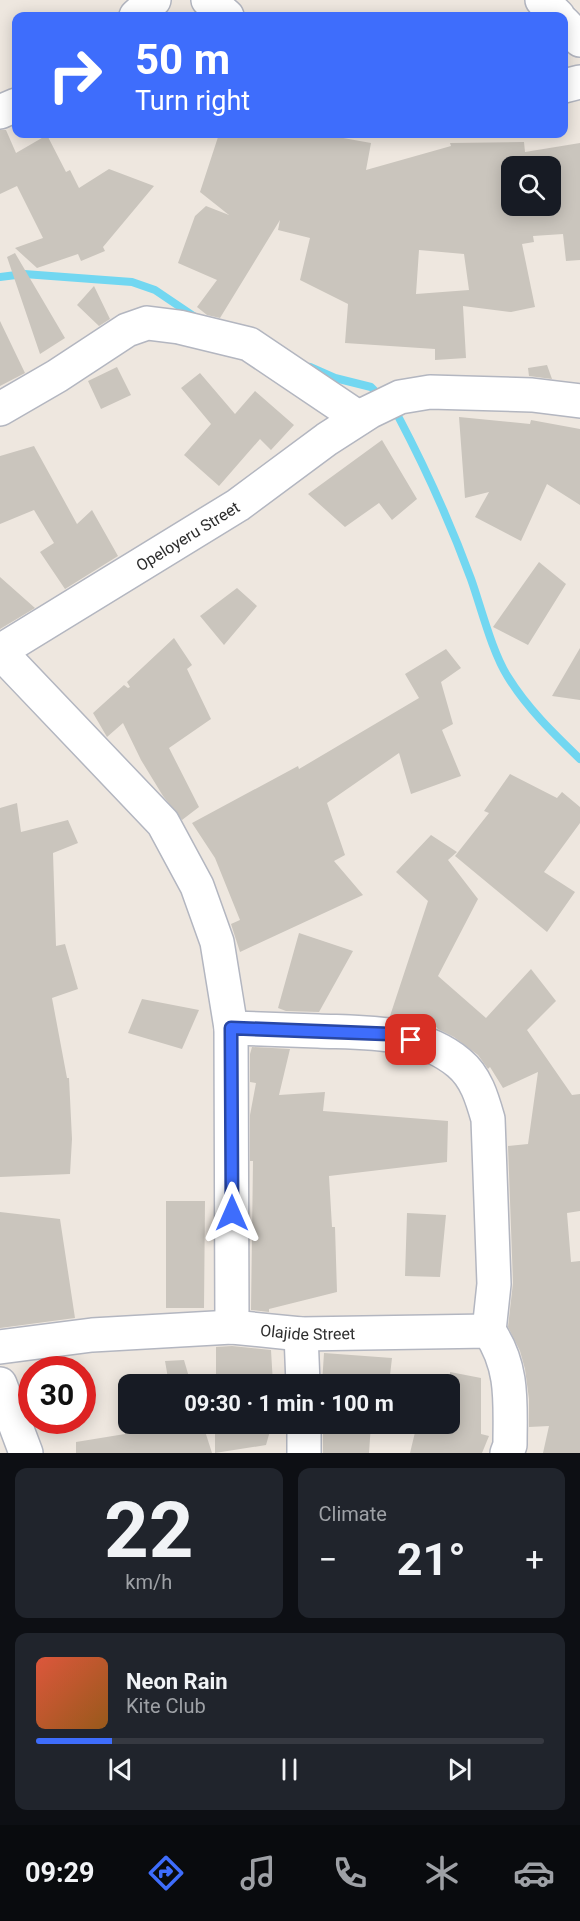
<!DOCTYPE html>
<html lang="en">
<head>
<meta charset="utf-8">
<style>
  :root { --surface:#171b24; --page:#20242c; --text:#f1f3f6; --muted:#9ea1a6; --line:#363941; --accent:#3e6dfc }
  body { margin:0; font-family:Roboto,sans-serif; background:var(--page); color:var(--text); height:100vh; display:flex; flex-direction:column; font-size:22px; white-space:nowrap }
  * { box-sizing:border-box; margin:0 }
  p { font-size:20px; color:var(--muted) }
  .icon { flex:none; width:33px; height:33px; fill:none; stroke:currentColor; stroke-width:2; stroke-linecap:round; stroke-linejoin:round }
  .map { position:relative; height:1453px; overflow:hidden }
  .drawer { display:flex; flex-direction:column; gap:15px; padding:15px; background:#0d0f14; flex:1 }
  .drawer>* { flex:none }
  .hud { position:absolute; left:12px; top:12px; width:556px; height:126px; border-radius:12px; box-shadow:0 3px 15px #0003; background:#3e6dfc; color:#fff; overflow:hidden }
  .controls { position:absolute; left:501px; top:156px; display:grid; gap:12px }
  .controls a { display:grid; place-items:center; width:60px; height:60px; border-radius:12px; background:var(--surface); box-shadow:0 3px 15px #0003; font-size:30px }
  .speed { position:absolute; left:18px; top:1356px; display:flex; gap:12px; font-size:30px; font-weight:700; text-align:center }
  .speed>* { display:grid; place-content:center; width:78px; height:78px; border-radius:50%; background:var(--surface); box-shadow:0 3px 15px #0003; line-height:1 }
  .speed .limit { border:9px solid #d22; background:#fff; color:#111 }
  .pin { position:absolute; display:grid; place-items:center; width:51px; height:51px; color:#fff; margin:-26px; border-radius:12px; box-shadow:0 3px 9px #0006 }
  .me { position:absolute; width:66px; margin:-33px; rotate:0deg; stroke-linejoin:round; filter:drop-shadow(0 0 4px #0008) }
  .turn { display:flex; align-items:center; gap:21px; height:126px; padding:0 24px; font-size:27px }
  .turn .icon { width:78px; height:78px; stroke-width:2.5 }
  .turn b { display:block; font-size:42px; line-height:51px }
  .big { font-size:45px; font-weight:700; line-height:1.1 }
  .drawer .tile { flex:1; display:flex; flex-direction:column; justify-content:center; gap:9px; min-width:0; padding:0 21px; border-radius:12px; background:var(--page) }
  .drawer .dial { align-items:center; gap:0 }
  .dial b { font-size:78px; line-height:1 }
  .song { display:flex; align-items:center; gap:18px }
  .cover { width:72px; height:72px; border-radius:9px; background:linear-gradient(135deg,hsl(10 70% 55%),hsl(30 70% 35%)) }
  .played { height:6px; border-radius:3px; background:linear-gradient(90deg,var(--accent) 15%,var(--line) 15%) }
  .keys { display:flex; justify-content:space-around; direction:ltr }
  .heat { display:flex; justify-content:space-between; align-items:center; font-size:33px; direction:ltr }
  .drawer .tiles { flex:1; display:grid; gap:15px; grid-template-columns:1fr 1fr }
  .tile:last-child { grid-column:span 2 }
  .trip { position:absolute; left:118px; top:1374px; width:342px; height:60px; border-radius:12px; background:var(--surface); box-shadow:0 3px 15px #0003; font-weight:700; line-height:60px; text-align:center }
  .dock { display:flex; height:96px; justify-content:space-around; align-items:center; background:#090b0e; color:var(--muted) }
  .dock .icon { width:42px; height:42px }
  .dock .active { color:var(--accent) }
  .dock b { font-size:27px; color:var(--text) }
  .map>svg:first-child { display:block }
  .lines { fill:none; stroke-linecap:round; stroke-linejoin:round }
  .stream { stroke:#72d7f1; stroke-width:8 }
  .building { fill:#cac5bd; fill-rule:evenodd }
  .minor-casing { stroke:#b3b6c0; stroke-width:36 }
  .minor { stroke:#fff; stroke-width:33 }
  .route-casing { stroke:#2847a4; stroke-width:15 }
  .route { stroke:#3e6dfc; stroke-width:10 }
  .labels { text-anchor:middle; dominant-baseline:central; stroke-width:6; stroke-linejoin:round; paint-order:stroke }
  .street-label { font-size:16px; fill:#2d2d2d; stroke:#fff }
</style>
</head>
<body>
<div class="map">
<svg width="580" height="1453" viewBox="0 0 580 1453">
  <rect width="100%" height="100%" fill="#eee7df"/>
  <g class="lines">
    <!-- stream -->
    <path class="stream" d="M0,277L24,274L132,282L155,290L195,317
      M310,367L335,378L371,387L381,397
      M393,410L398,416C426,469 450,522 471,579C481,607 492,652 508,677C527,708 554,734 580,759"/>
  </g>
  <!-- building -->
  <path class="building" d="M0,130H6L16,153L47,135L66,172L70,170L79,188L109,169L154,186L103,247L105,251L81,261L78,254L37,268L15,248L43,238L17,186L0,194Z
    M219,134H321L371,143L366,170L451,146L450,143L524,142L525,152L580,143V260L566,261L563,234L533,236L534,242L522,244L535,307L511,312L463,306L466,358L435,360V349L345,343L348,304L300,280L310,238L278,230L280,220L220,318L207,315L197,307L217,280L178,263L195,216L206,206L229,215L200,192ZM512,166H557L561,206H512ZM419,250L464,254L469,290L416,294Z
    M15,253L65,338L40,354L7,257Z
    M94,286L110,319L99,326L77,305Z
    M0,321L25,373L0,386Z
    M547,365L552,379L529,376L528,368Z
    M117,367L131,395L101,409L88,381Z
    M200,373L235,414L255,391L294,425L271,450L260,439L219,486L184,455L211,424L181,388Z
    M459,417L530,424L531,420L580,429V505L547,484L521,541L475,517L489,492L465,498Z
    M382,440L417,499L392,520L379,503L345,527L308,494Z
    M34,446L77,524L92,510L118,556L65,589L40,552L54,543L34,510L0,524V456Z
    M539,562L566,584L528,645L493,627Z
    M0,577L35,608L0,629Z
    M237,588L257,606L224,645L200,616Z
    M174,638L192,665L187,669L211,719L169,748L199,807L182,820L163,796L141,760L123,723L107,737L93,713L124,685L128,688L130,687L127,682Z
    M580,648V700L552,696Z
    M446,649L461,668L441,682L453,724L442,730L461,776L411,794L399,753L327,803L345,855L334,861L363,895L240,952L231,924L240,920L215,858L192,823L298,766L299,769L419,698L405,674Z
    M510,774L557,798L562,792L580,807V823L544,872L575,892L547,932L455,856L489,813L484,811Z
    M17,803L21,832L68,820L78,843L53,853L56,946L65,944L78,989L52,998L67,1078H69L72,1139L70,1174L0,1177V808Z
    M431,835L457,852L448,860L478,899L438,976L486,1018L531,969L556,1001L527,1030L572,1095L580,1094V1211L567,1213L571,1262L580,1261V1453H543L549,1426L529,1427V1399L525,1369L520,1351L508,1327L513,1283L508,1146L528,1144L538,1072L503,1088L490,1067L488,1069L478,1055L454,1037L438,1029L427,1016L426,1024L390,1016L428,901L396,872Z
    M299,933L353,951L319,1012L286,1011L278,1008Z
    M142,999L199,1010L182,1049L128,1033Z
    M252,1047L290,1049L279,1095L325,1092L323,1111L448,1121L447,1162L329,1176L332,1227H335L337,1292L269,1309V1312L251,1310L253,1161H250V1115L256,1083L250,1082V1054Z
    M166,1201H205L204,1308H166Z
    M0,1212L60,1219L75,1318L0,1328Z
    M407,1213L446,1215L440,1277L405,1276Z
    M232,1346L271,1350L273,1384H216V1347Z
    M324,1353L392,1358L389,1384H322Z
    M184,1360L191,1384H169L165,1361Z
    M450,1372L481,1378V1434L489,1436L482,1453H410L417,1424H450Z
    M158,1424H165L168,1434L204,1428L212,1453H76V1442L125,1434V1431Z
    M228,1424H272L266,1445L215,1453V1426Z
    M323,1424H371L369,1453H323Z"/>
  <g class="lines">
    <!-- minor casing -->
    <g class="minor-casing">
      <g id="minor">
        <path d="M208,0L227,16"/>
        <path d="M542,0L558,16"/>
        <path d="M136,16L154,0"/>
        <path d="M564,23L580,40"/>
        <path d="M564,86L580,82"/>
        <path d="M0,112L16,105"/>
        <path d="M0,409L57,376L127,330L147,323L179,327L249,344L359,418"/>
        <path id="s1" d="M0,651L238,505L327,439L369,412L400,397L430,392L532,395L580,401"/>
        <path d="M0,652L163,823L197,886L217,942L231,1028L232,1327"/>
        <path d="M231,1028C260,1029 289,1030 318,1031C365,1033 420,1030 459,1063C476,1077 482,1098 488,1119L494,1284L489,1331"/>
        <path d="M301,1334L303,1384"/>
        <path id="s2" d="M0,1347L92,1335L232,1327L301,1334L489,1331C514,1367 510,1404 510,1445L507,1453"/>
        <path d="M0,1384L26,1453"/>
        <path d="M304,1453V1424"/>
      </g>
    </g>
    <!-- minor -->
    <use href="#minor" class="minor"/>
  </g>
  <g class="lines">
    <!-- route casing -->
    <g class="route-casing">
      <path id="route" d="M232,1213L231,1028L389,1034L411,1040"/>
    </g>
    <!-- route -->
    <use href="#route" class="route"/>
  </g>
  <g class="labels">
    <!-- street labels -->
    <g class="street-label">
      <text stroke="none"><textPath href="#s1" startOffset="220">Opeloyeru Street</textPath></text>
      <text stroke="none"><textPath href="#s2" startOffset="309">Olajide Street</textPath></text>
    </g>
  </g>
</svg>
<div class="controls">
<a><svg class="icon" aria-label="search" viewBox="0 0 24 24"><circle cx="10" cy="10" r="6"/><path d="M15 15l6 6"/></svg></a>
</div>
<div class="speed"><div class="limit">30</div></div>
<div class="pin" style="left:411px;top:1040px;background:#d93025"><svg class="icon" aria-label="arrive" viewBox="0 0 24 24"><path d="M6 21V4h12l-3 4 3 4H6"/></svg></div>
<svg class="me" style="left:232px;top:1213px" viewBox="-20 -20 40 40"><path d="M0-17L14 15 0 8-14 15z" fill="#3e6dfc" stroke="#fff" stroke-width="4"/></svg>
<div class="trip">09:30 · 1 min · 100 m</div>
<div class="hud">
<div class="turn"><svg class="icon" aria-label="right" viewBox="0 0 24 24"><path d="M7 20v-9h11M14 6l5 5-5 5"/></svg><div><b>50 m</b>Turn right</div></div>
</div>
</div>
<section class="drawer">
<div class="tiles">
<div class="tile dial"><b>22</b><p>km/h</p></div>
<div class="tile"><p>Climate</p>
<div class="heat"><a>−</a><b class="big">21°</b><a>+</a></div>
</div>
<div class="tile">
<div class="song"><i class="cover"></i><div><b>Neon Rain</b><p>Kite Club</p></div></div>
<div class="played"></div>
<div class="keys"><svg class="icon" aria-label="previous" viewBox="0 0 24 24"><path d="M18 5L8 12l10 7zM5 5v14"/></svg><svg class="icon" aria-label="pause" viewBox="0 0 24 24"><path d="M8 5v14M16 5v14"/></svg><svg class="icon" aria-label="next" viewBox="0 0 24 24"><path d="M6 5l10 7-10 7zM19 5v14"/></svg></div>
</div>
</div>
</section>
<nav class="dock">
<b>09:29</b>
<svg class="icon active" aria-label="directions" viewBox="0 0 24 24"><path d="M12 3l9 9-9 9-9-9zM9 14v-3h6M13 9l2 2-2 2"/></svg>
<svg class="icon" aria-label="music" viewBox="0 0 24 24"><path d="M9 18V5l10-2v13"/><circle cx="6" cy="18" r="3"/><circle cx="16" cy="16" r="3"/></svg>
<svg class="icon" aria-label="phone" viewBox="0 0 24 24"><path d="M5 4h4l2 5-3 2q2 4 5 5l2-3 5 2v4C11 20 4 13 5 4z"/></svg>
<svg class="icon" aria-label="climate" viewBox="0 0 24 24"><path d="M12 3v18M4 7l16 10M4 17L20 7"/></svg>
<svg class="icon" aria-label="car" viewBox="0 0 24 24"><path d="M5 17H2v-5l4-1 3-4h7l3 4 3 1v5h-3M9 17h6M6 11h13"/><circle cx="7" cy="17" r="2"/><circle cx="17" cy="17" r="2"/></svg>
</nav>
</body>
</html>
